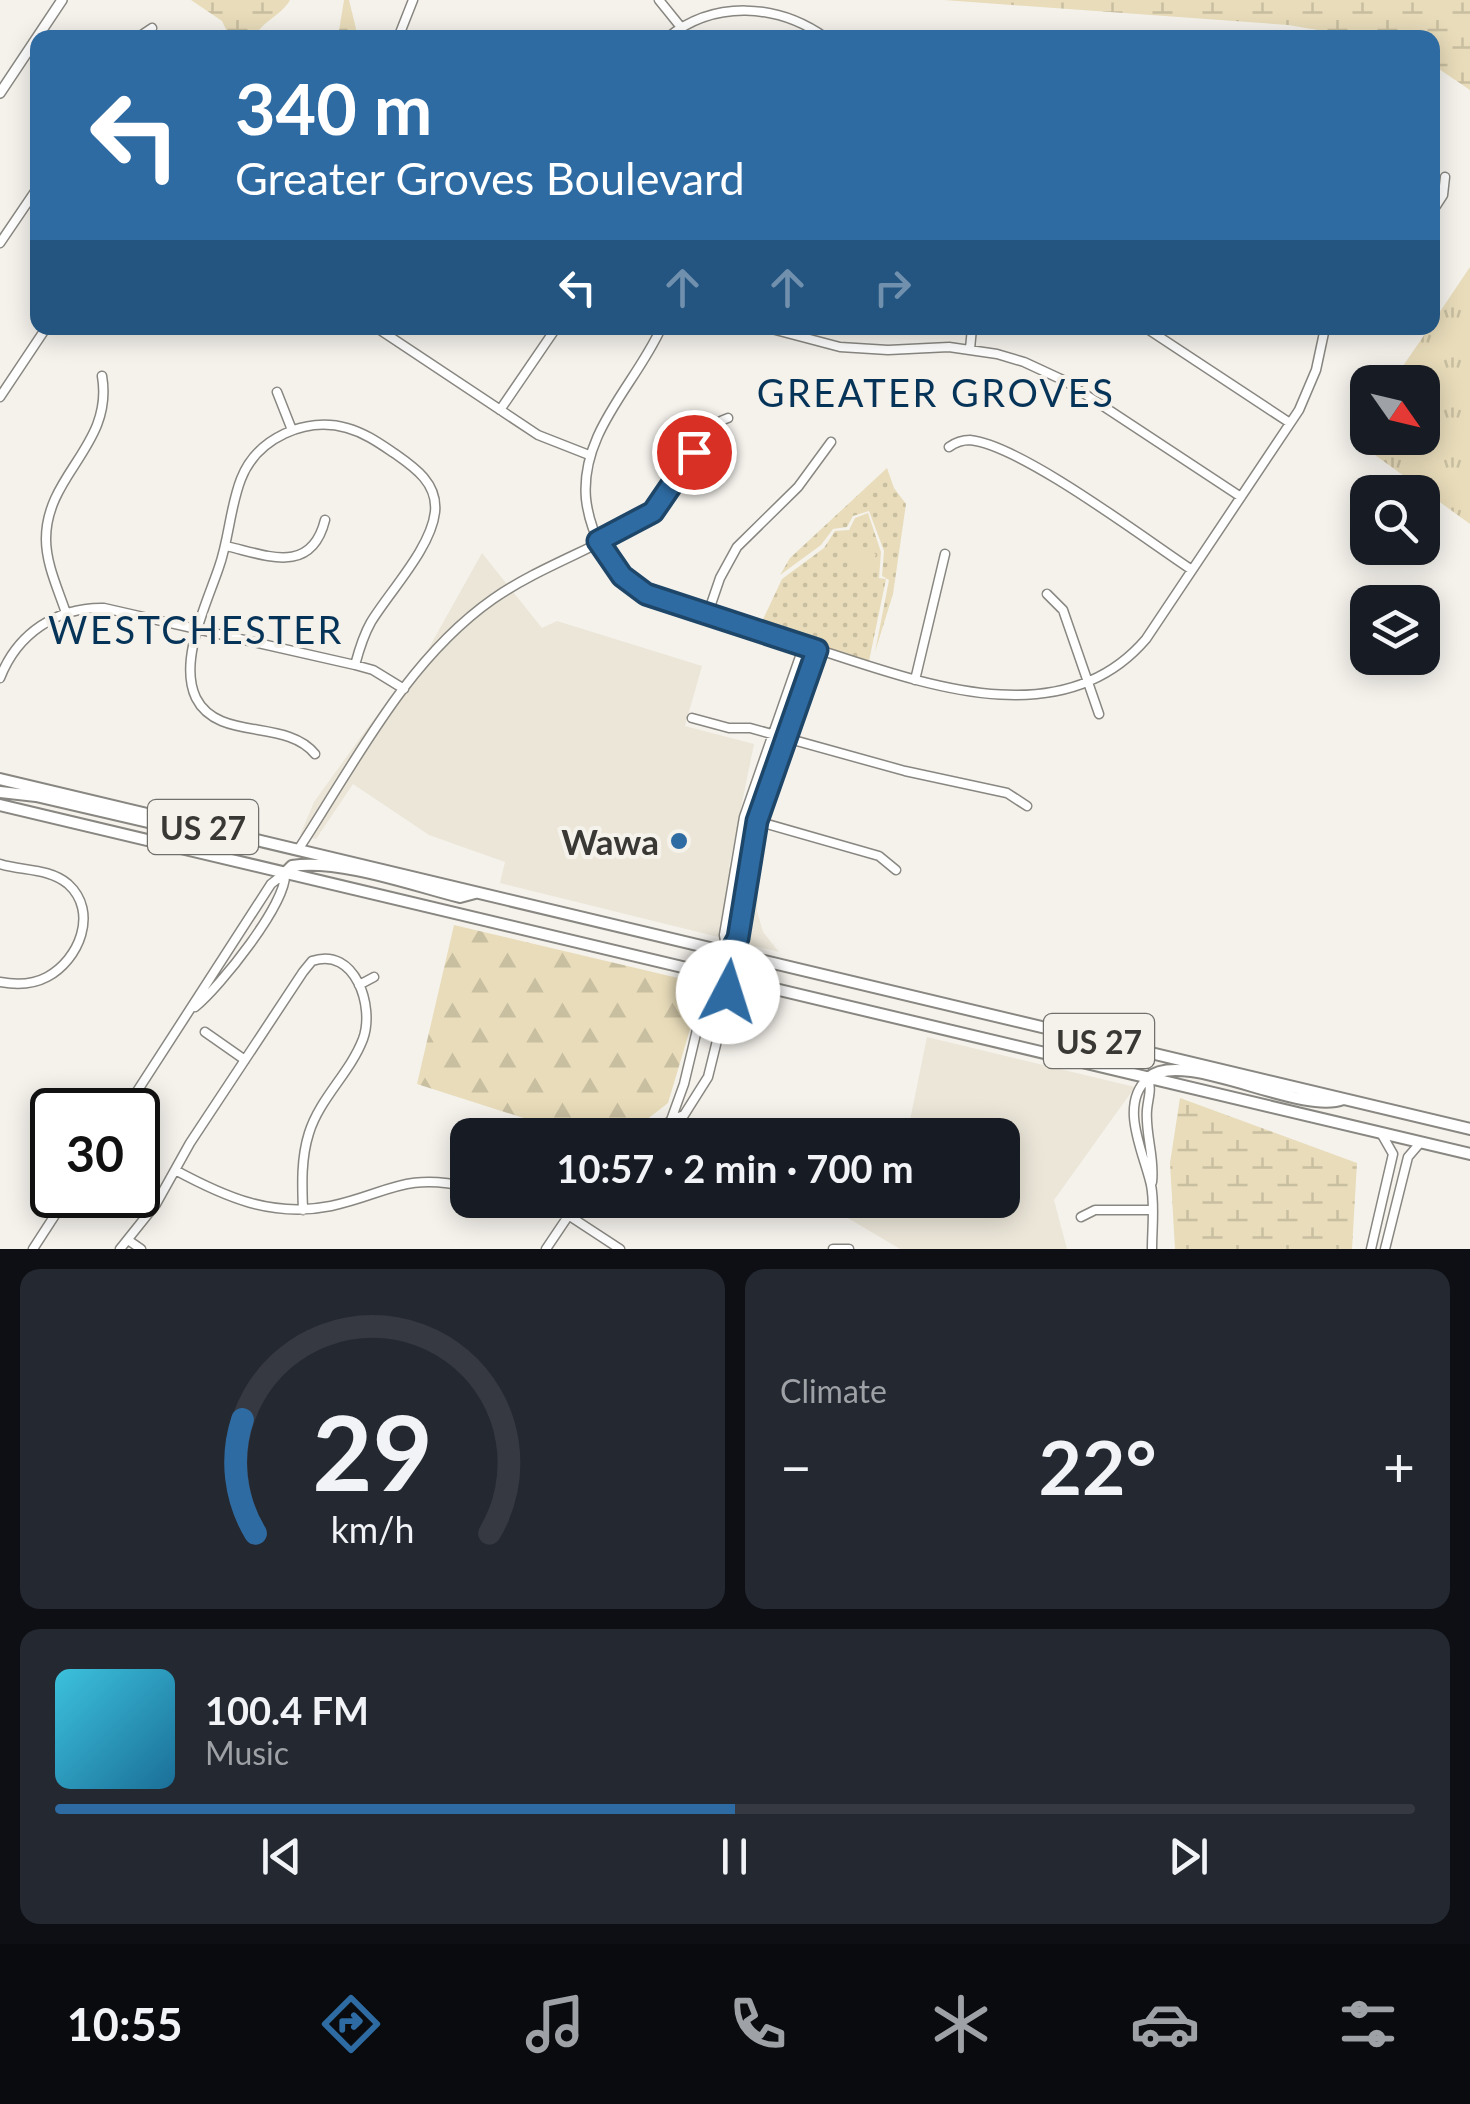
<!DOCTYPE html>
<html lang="en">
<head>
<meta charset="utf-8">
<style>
  :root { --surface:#171b24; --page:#242831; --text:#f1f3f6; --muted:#9ea1a6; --line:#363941; --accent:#2e6ba2 }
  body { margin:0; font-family:Lato,sans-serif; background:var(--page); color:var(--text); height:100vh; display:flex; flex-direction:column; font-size:38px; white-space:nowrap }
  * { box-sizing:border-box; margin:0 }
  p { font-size:32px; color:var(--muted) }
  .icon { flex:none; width:55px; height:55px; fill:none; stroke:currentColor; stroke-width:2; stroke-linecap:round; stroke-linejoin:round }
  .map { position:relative; height:1249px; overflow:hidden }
  .side { display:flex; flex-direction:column; gap:20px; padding:20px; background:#0d0f14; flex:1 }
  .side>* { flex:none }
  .banner { position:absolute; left:30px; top:30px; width:1410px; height:305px; border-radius:20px; box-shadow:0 5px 25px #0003; background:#2e6ba2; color:#fff; overflow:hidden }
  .needle { width:65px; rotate:124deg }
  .fabs { position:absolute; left:1350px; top:365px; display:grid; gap:20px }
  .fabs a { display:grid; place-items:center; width:90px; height:90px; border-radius:20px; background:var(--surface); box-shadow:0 5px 25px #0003; font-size:50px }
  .speed { position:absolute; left:30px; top:1088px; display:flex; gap:20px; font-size:50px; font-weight:700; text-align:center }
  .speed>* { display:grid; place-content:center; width:130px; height:130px; border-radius:50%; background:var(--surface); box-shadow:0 5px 25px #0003; line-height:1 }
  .speed .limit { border:5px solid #111; border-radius:15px; background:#fff; color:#111 }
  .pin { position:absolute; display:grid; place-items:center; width:85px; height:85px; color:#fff; margin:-42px; border:5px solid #fff; border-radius:50%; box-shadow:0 2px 10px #0007 }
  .me { position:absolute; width:110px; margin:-55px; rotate:5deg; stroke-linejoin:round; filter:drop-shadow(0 0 8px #0008) }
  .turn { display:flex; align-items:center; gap:35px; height:210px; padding:0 40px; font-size:45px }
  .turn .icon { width:130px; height:130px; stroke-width:2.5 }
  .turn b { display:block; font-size:70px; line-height:85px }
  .lanes { display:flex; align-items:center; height:95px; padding:0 40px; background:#0003; justify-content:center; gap:50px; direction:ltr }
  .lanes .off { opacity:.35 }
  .big { font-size:75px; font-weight:700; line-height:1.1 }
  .side .card { flex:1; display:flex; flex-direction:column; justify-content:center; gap:15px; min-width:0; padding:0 35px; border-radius:20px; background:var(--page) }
  .side .dial { align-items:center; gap:0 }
  .dial svg { height:260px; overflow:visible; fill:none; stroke:var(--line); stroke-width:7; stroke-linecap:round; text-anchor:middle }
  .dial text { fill:var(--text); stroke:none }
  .song { display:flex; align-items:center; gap:30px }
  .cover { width:120px; height:120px; border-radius:15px; background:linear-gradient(135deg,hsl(190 70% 55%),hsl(200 70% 35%)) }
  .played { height:10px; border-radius:5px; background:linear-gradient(90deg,var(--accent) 50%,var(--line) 50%) }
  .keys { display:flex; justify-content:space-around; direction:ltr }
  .heat { display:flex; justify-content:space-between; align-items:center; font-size:55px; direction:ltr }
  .side .tiles { flex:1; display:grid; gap:20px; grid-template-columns:1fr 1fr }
  .card:last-child { grid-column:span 2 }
  .trip { position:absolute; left:450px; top:1118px; width:570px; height:100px; border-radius:20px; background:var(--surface); box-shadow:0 5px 25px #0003; font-weight:700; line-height:100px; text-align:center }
  .tab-bar { display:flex; height:160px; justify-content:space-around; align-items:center; background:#090b0e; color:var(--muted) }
  .tab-bar .icon { width:70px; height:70px }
  .tab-bar .current { color:var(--accent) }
  .tab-bar b { font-size:45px; color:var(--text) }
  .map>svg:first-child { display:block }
  .built { fill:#ebe6d8 }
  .grass { fill:url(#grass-tufts) }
  .forest { fill:url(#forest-firs) }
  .wetland { fill:url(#wetland-marsh) }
  .park { fill:url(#park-dots) }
  .pitch { fill:#e8dcba }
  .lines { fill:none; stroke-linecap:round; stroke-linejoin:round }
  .minor-casing { stroke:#898781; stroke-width:11 }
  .major-casing { stroke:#898781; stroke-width:12 }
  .highway-casing { stroke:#898781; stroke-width:14 }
  .minor { stroke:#fff; stroke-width:8 }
  .major { stroke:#fff; stroke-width:9 }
  .highway { stroke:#fff; stroke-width:10 }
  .route-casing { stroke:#1e4669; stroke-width:25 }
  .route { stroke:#2e6ba2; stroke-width:18 }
  .poi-dot { fill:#2e6ba2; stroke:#f5f2ec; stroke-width:4 }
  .labels { text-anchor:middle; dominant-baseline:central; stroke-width:8; stroke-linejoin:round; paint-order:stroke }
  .shield { fill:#f5f2ec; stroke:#71706c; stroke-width:2.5 }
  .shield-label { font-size:32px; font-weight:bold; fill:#393835 }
  .poi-label { font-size:35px; font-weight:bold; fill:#393835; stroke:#f5f2ec; text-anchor:end }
  .neighbourhood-label { font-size:38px; letter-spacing:2.5px; fill:#063358; stroke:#f5f2ec }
</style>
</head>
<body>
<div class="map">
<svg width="1470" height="1249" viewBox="0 0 1470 1249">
  <defs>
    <pattern id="grass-tufts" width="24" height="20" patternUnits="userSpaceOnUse" patternTransform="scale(2.5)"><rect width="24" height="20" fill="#e8dcba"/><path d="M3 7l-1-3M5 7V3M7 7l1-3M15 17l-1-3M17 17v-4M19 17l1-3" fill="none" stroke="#c8bea0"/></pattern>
    <pattern id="forest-firs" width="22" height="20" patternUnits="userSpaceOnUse" patternTransform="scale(2.5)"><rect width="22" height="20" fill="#e8dcba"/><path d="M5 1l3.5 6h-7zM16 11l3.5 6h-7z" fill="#c8bea0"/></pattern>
    <pattern id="wetland-marsh" width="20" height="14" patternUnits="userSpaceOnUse" patternTransform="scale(2.5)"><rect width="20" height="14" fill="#e8dcba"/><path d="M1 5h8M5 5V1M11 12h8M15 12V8" fill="none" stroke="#c8bea0"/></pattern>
    <pattern id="park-dots" width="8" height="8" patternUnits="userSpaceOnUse" patternTransform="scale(2.5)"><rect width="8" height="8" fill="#e8dcba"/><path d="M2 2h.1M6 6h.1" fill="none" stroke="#c8bea0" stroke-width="1.8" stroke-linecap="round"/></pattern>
  </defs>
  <rect width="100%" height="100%" fill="#f5f2ec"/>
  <!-- built -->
  <path class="built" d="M482,553L542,628L557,621L702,666L685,726L754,744L729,867L759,872L757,911L763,932L779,952L500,883L505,862L429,835L353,784L316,839L300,835L314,802L371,723L421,662Z
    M927,1037L1135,1087L1054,1200L1067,1249H900L831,1208L826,1200H1002V1135H907Z"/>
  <!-- grass -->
  <path class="grass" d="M1470,267V524L1353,439L1367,418L1368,438H1422V382H1392L1429,328H1432L1433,322Z"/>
  <!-- forest -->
  <path class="forest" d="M454,925L695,982L700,996L668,1103L627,1135H577L417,1084Z"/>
  <!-- wetland -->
  <path class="wetland" d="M191,0H290C281,16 262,21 255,37L230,38L222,21Z
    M344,0H349L358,37H338Z
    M944,0H1470V90L1433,65L1432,38L1359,37L1288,25Z
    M1180,1098L1357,1163L1352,1249H1175L1170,1163Z"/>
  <!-- park -->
  <path class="park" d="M887,468L894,488L906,504L893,594L875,652L889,580L882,576L884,551L869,511L853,516L847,527L833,529L821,545L780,575L790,558Z
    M868,513L881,552L879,578L886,579L868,666L758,630L782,579L824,548L835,531L849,530L855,518Z"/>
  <!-- pitch -->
  <path class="pitch" d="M849,545L876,554L870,570L844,561Z"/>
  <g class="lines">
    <!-- minor casing -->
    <g class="minor-casing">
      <path id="minor" d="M659,0L680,26
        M137,38L152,28
        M398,38L413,0
        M667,38C714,0 777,3 826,38
        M1432,212L1443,195L1445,177
        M0,243L38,187
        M377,328L538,435L589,455
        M661,328C636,384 580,432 586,499C590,532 606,563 632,584C664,611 740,627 781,638C892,670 1053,748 1146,639L1299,410L1316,370L1325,328
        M768,328L840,347L888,350L949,347L997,354L1024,362L1065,381L1241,497
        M1146,328L1290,423
        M970,349L972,328
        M277,392L292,430
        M0,397L46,328
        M500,410L556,328
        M949,447C956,442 962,440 970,440C1021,445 1145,539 1192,570
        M226,546C266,555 311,576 325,520
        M1047,594L1063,610L1099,714
        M66,613C58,589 46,564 46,539C46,474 114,445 102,376
        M707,616L720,578L737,547L798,487L831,442
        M0,678C17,634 56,607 104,608L355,665L373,670L404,689
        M915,680L945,554
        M692,718L729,728H750L905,771L1007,793L1027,806
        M315,754C286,718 218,742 196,698C178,661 207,603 219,567C229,539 230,507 241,479C257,438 306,416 347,428C365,433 379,443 394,453C414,467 438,483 435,512C431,548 390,591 371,622C363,636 359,650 355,665
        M753,820L879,856L896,870
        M298,850C355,763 406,660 493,599C542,565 599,548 647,516C676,492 694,428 728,418
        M0,864C22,871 49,868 68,884C99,912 79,960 47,977C32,985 16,985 0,982
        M727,952L738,938L757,821L817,649
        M721,977L727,952L724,935L744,817L804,645
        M359,985L374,977
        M195,1007C219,988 288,902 285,873
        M205,1032L245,1060
        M1148,1078C1118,1105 1144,1153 1151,1185C1155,1205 1152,1228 1152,1249
        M1148,1078C1152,1090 1148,1098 1147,1110C1145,1134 1155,1157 1152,1182
        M125,1110L271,884L285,873
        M671,1120L684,1084L706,992L721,977
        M654,1135L671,1120L684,1115L708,1077L728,996L721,977
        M175,1170C225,1197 272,1218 331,1206C387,1194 404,1172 468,1187
        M520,1200L568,1215L620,1249
        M1081,1217L1095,1210H1152
        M128,1240L141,1249
        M33,1249L68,1195
        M120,1249L156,1204L190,1143L303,972L312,961C355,946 375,1007 363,1039C350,1073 320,1098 309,1133C301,1158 302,1184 303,1210
        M546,1249L579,1200
        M833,1249H849
        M1371,1249L1393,1154L1381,1133
        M1385,1249L1408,1157L1420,1143"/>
    </g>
    <!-- major casing -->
    <g class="major-casing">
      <path id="major" d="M0,93L62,0"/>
    </g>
    <!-- highway casing -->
    <g class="highway-casing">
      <path id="highway" d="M0,779L1470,1129
        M0,792L36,796L148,822H165
        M0,805L1470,1154
        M285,873L292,866C341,859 412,885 460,897L475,893
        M1148,1078C1183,1047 1300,1116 1343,1099"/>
    </g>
    <!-- minor -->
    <use href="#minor" class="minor"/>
    <!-- major -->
    <use href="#major" class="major"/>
    <!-- highway -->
    <use href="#highway" class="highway"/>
  </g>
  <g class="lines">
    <!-- route casing -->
    <g class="route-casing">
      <path id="route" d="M694,452L653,512L598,541L622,576L646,594L817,650L757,821L738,938C725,963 718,963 728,992"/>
    </g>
    <!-- route -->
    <use href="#route" class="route"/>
  </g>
  <!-- markers -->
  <circle class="poi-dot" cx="679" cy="841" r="10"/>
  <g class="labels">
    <!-- shield labels -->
    <g class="shield">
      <rect x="148" y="800" width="110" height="54" rx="8"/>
      <rect x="1044" y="1014" width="110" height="54" rx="8"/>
    </g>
    <g class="shield-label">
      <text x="203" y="827">US 27</text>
      <text x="1099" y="1041">US 27</text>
    </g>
    <!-- poi labels -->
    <g class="poi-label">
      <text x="659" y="841">Wawa</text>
    </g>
    <!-- neighbourhood labels -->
    <g class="neighbourhood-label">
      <text x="936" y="392">GREATER GROVES</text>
      <text x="196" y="629">WESTCHESTER</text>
    </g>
  </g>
</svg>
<div class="fabs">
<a><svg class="needle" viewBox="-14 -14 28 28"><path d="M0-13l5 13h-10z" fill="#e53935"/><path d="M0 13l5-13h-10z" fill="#9ea1a6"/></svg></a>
<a><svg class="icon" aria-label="search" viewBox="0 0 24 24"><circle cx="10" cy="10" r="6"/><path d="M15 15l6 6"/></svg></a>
<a><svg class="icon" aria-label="layers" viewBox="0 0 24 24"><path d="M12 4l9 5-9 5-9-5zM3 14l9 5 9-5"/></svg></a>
</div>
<div class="speed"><div class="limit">30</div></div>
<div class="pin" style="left:694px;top:452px;background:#d93025"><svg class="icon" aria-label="arrive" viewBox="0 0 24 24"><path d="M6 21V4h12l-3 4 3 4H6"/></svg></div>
<svg class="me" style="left:728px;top:992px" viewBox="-20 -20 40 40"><circle r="19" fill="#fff"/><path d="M0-13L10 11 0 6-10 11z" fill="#2e6ba2"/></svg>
<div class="trip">10:57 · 2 min · 700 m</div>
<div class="banner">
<div class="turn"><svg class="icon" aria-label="left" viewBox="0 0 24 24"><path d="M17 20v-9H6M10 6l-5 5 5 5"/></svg><div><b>340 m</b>Greater Groves Boulevard</div></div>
<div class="lanes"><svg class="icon" aria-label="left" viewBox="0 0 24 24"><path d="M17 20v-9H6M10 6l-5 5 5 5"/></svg><svg class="icon off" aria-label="ahead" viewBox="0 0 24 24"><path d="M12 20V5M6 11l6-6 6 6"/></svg><svg class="icon off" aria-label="ahead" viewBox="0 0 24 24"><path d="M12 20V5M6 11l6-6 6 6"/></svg><svg class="icon off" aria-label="right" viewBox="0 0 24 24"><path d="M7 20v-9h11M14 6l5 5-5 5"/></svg></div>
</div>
</div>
<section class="side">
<div class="tiles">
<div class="card dial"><svg viewBox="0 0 100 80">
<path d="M14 69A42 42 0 1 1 86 69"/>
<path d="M14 69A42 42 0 0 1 10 34" stroke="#2e6ba2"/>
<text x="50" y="56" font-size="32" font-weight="700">29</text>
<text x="50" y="72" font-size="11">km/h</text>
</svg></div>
<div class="card"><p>Climate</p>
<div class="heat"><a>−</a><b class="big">22°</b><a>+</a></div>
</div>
<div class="card">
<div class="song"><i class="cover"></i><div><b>100.4 FM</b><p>Music</p></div></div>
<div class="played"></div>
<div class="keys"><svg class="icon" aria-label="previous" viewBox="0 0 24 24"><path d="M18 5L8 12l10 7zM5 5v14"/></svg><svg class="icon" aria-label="pause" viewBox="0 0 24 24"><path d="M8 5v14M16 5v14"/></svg><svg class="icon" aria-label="next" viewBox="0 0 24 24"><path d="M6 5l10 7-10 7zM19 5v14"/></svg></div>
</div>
</div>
</section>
<nav class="tab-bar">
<b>10:55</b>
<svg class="icon current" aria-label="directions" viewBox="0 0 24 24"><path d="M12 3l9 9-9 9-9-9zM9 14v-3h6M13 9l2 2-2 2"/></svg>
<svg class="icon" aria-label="music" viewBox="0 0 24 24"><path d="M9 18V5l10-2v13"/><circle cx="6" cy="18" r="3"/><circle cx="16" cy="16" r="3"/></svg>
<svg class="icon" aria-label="phone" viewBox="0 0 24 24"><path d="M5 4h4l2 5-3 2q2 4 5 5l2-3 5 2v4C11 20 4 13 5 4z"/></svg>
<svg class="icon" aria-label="climate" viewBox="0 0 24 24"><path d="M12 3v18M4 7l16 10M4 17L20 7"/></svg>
<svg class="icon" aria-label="car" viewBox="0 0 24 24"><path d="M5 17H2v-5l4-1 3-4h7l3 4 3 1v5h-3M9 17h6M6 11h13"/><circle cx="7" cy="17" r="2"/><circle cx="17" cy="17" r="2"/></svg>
<svg class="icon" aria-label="filters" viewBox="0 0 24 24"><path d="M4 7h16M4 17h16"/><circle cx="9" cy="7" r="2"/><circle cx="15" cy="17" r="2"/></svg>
</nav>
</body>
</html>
